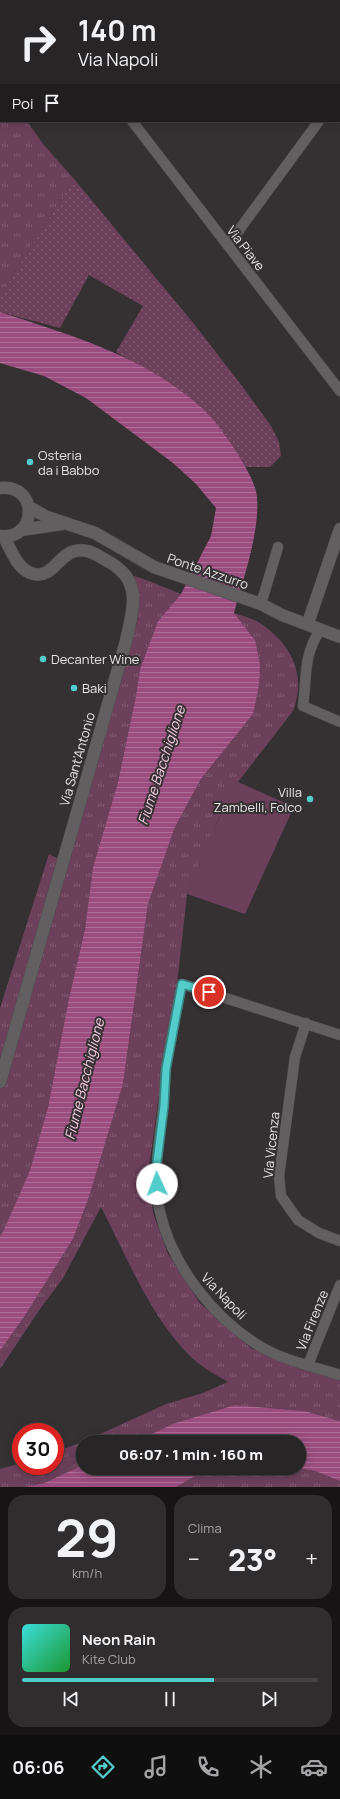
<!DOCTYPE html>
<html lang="it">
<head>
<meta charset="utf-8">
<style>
  :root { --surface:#282526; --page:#302d2e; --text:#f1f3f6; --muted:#a5a5a7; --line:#444243; --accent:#53cdcb }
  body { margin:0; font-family:Manrope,sans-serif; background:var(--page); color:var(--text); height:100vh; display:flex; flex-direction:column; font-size:15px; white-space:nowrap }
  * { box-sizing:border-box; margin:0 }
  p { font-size:13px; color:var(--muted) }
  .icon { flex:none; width:22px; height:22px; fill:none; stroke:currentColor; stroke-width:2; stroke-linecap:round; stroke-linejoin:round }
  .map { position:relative; height:1487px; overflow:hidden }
  .drawer { display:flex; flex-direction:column; gap:8px; padding:8px; background:#161415; flex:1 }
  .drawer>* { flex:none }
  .top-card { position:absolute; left:0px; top:0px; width:340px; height:122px; box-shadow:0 2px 10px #0003,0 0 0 1px var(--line); background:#282526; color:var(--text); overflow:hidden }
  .speed { position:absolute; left:12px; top:1423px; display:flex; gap:8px; font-size:20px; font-weight:700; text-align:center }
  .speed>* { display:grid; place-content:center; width:52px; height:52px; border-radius:50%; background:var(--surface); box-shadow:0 2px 10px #0003,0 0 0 1px var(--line); line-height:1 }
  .speed .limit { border:6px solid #d22; background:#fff; color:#111 }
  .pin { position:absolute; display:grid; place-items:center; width:34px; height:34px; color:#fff; margin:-17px; border:2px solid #fff; border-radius:50%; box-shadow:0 1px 4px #0007 }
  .me { position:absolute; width:44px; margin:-22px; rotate:358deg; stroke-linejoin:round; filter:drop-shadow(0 0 3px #0008) }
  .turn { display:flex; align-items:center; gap:14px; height:84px; padding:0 12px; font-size:18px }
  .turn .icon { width:52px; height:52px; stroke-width:2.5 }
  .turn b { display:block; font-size:28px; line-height:34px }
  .then { display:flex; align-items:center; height:38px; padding:0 12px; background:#0003; gap:8px; font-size:15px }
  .big { font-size:30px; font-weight:800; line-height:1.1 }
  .drawer .card { flex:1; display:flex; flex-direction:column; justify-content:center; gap:6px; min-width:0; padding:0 14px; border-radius:16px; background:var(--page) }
  .drawer .dial { align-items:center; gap:0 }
  .dial b { font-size:52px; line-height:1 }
  .song { display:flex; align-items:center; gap:12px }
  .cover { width:48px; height:48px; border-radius:6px; background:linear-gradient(135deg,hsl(180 70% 55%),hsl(130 70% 35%)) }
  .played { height:4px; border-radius:2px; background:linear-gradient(90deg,var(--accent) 65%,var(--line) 65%) }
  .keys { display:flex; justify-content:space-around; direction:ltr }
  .heat { display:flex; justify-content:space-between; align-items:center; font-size:22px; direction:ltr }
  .drawer .tiles { flex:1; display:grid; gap:8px; grid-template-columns:1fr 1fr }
  .card:last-child { grid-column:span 2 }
  .trip { position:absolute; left:76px; top:1435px; width:230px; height:40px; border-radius:20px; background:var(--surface); box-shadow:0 2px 10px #0003,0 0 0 1px var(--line); font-weight:800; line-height:40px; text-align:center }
  .tabs { display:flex; height:64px; justify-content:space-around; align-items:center; background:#100f0f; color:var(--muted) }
  .tabs .icon { width:28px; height:28px }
  .tabs .current { color:var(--accent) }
  .tabs b { font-size:18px; color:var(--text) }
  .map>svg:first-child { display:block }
  .grass { fill:url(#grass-tufts) }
  .park { fill:url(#park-dots) }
  .pitch { fill:#6c405b }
  .water { fill:url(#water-rules) }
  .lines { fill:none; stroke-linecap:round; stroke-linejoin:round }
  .street-casing { stroke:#514e50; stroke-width:11 }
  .secondary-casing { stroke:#514e50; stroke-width:13 }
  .street { stroke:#625f61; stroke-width:10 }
  .secondary { stroke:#625f61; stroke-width:12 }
  .route-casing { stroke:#368584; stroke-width:10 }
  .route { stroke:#53cdcb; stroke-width:7 }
  .poi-dot { fill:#53cdcb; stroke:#353133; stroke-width:1.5 }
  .labels { text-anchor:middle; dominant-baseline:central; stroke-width:4; stroke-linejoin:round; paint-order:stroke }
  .street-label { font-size:13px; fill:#e6e4e5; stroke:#353133 }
  .poi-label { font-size:13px; fill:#e6e4e5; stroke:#353133; text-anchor:start }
  .water-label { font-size:14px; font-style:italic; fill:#f7cbe4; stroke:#353133 }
</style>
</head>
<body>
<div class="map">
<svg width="340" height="1487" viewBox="0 0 340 1487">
  <defs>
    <pattern id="grass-tufts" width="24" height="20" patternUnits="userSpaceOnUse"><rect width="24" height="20" fill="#6c405b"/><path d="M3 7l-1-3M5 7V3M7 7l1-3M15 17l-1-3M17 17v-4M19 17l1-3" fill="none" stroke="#815b72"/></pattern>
    <pattern id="park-dots" width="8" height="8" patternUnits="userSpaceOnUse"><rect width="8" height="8" fill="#6c405b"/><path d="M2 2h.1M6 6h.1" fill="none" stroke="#815b72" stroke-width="1.8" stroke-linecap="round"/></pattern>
    <pattern id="water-rules" width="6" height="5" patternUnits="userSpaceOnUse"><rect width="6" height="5" fill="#9a4d7e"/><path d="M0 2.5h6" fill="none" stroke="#ad6f96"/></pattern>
  </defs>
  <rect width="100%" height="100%" fill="#353133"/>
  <!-- grass -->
  <path class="grass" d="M0,69L1,121H27L43,144L74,179L0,295Z
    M134,576L149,581L181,594L158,621L140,669L136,695L118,782L93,867L85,929L69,998L48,1107L30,1170L4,1231L0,1236V1008L49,854L63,861L105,716L137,623L139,596Z
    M234,613C242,616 252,618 260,623C291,644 307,674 293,711L238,782L218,820L187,894L177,984L162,1072L149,1168L153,1213L168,1254L200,1303L252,1349L308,1365L340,1377V1421L305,1411L235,1405L175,1423L134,1442H83L166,1404L203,1393L228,1382C216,1375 202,1367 192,1358C150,1317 128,1259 101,1207L63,1278L40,1309L0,1369V1351L24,1317L73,1239L89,1197L123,1084L148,904L175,827L201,779L253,714L255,640Z
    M83,1442V1465L44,1483L25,1487H0V1469L21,1463V1466H55V1452Z
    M227,1468H297L315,1471L340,1481V1487H176L204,1471Z"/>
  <!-- park -->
  <path class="park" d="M74,179L194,324L242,386L271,426L279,442L281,456L270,467H245L224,433L173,385L116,352L143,306L89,275L60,328L0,312V295Z"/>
  <!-- pitch -->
  <path class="pitch" d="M236,781L287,804L291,813L245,914L187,894L206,847Z"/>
  <!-- water -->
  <path class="water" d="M0,312C70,335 145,356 202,408C216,421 227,437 237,453C244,464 256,484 257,497C260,532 243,579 234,613L255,640L260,664L259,685L253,714L201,779L175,827L148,904L123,1084L89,1197L73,1239L24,1317L0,1351V1236L4,1230L30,1170L48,1107L69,998L85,929L93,867L118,782L136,695L140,669L158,621L181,594L211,536L216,508L196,484L173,463L86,398L44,376L0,363Z
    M235,1405L305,1411L340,1421V1481L315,1471L297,1468H299V1442H134L175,1423Z
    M83,1465V1468H227L204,1471L176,1487H25L44,1483Z"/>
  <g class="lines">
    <!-- street casing -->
    <g class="street-casing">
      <path id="street" d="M189,0L190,1
        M128,1L129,0
        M207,1V0
        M339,94L340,93
        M339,104L340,105
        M132,121L340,391
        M228,245L319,121
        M261,604L278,547
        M320,630C303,656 307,676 303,706L340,722
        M306,1023L295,1057L279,1176L281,1196L298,1220L319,1233L340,1241
        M340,1035L182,984C176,1012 171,1039 166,1067C164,1081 165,1096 163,1109C159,1143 152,1178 160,1212C172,1266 215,1320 263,1348C286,1361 315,1367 340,1375
        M308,1365L340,1285"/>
    </g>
    <!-- secondary casing -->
    <g class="secondary-casing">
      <path id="secondary" d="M0,488C40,484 37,541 0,536
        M29,507L47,517L95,533L154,567L261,604L282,615L340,637
        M21,530L62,524
        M309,620L340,529
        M0,1082L126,641C131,617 142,587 119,569C115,565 109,562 104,559C95,554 86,548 75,551C59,554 53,578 34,574C18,571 11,550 4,537"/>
    </g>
    <!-- street -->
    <use href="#street" class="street"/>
    <!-- secondary -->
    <use href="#secondary" class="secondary"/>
  </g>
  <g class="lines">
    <!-- route casing -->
    <g class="route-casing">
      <path id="route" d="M157,1184L156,1170L164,1106L166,1069L182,984L209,992"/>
    </g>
    <!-- route -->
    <use href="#route" class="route"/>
  </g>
  <!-- markers -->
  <g class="poi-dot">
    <circle cx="30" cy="462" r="4"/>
    <circle cx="43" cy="659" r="4"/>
    <circle cx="74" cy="688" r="4"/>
    <circle cx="310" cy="799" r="4"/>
  </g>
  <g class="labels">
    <!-- street labels -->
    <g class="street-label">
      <text transform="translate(246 248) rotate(52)">Via Piave</text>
      <text transform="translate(208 571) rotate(19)">Ponte Azzurro</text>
      <text transform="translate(77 759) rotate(-74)">Via Sant'Antonio</text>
      <text transform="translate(271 1145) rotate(-84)">Via Vicenza</text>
      <text transform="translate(224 1296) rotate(46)">Via Napoli</text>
      <text transform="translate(312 1320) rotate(-68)">Via Firenze</text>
    </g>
    <!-- poi labels -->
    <g class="poi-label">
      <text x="38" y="455">Osteria<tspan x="38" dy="15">da i Babbo</tspan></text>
      <text x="51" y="659">Decanter Wine</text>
      <text x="82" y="688">Baki</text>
      <text x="302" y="792" text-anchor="end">Villa<tspan x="302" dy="15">Zambelli, Folco</tspan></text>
    </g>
    <!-- water labels -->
    <g class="water-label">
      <text transform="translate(161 765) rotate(-72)">Fiume Bacchiglione</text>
      <text transform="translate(84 1079) rotate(-76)">Fiume Bacchiglione</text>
    </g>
  </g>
</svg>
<div class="speed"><div class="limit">30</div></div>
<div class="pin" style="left:209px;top:992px;background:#d93025"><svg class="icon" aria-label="arrive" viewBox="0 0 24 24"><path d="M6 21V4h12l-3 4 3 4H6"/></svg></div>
<svg class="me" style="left:157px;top:1184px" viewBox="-20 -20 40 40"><circle r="19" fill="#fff"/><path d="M0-13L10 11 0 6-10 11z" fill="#53cdcb"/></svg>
<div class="trip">06:07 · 1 min · 160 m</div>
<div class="top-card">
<div class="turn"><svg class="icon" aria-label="right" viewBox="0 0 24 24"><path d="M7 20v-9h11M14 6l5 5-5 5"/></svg><div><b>140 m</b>Via Napoli</div></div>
<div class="then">Poi<svg class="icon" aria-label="arrive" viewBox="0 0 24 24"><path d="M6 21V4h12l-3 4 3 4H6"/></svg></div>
</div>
</div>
<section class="drawer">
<div class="tiles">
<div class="card dial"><b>29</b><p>km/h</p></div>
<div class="card"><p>Clima</p>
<div class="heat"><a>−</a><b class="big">23°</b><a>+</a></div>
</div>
<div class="card">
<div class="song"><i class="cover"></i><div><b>Neon Rain</b><p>Kite Club</p></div></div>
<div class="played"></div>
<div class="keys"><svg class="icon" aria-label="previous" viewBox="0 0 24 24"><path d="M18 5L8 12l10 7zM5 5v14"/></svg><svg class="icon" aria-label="pause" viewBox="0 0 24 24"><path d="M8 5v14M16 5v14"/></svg><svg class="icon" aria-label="next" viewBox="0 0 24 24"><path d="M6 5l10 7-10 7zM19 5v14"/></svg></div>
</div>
</div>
</section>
<nav class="tabs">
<b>06:06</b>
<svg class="icon current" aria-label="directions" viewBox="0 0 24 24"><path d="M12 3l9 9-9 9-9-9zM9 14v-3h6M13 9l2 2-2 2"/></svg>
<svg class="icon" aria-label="music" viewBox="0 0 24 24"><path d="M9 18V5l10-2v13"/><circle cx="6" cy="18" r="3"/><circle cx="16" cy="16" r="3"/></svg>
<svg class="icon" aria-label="phone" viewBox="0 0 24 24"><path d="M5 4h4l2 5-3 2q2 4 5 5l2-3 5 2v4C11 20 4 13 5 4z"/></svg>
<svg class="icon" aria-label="climate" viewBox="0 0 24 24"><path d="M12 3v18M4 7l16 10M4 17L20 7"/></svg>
<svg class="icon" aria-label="car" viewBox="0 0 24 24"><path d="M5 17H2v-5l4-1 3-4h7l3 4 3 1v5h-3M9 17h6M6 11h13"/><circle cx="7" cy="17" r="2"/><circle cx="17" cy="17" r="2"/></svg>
</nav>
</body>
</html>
